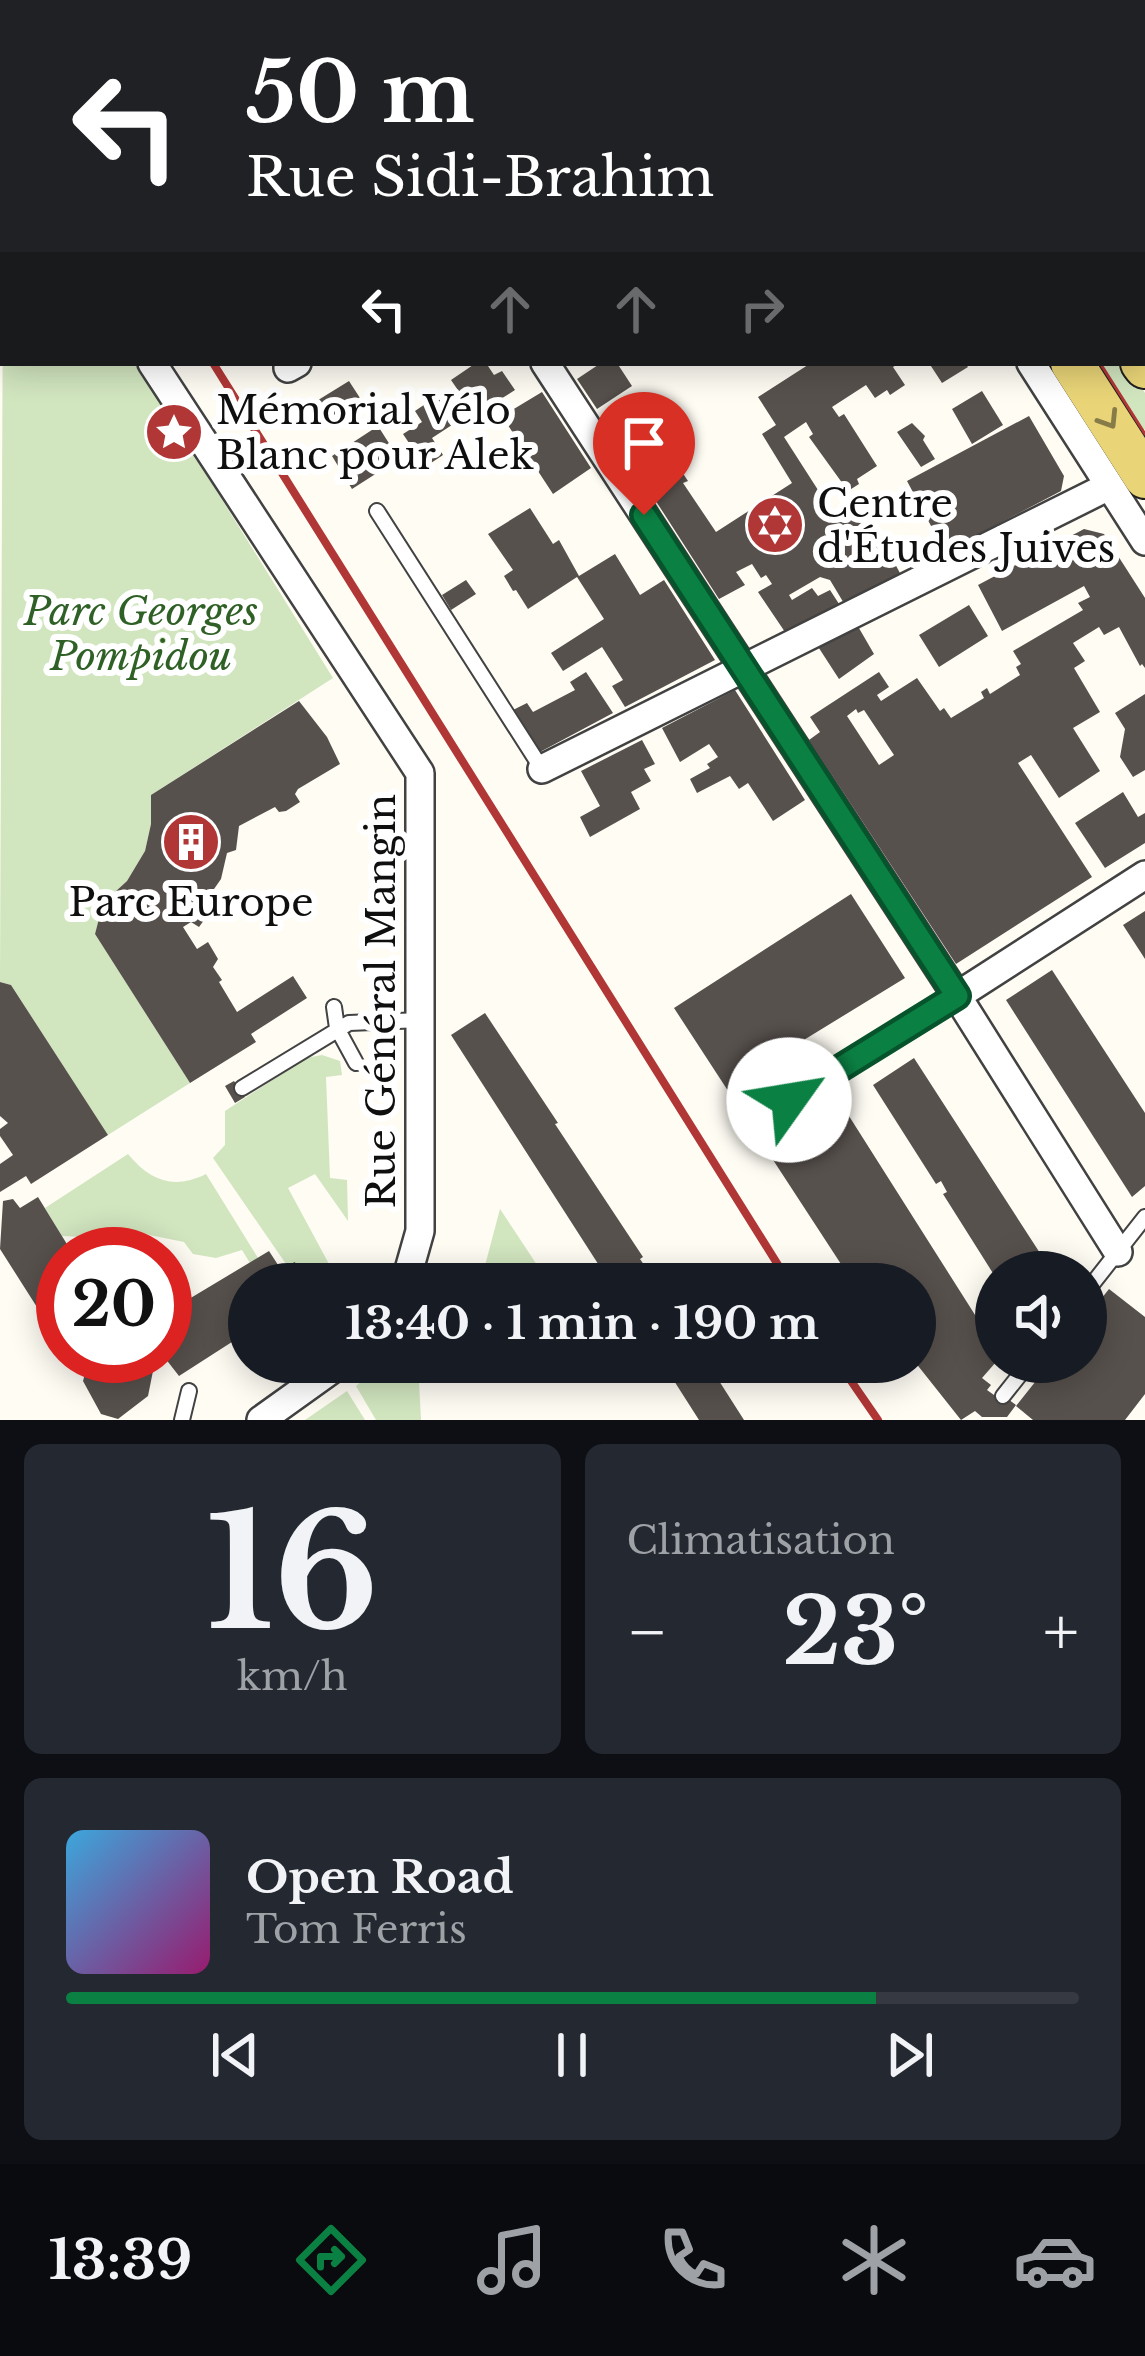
<!DOCTYPE html>
<html lang="fr">
<head>
<meta charset="utf-8">
<style>
  :root { --surface:#171b24; --page:#242831; --text:#f1f3f6; --muted:#9ea1a6; --line:#363941; --accent:#0b8043 }
  body { margin:0; font-family:"Libre Baskerville",serif; background:var(--page); color:var(--text); height:100vh; display:flex; flex-direction:column; font-size:45px; white-space:nowrap }
  * { box-sizing:border-box; margin:0 }
  p { font-size:39px; color:var(--muted) }
  .icon { flex:none; width:66px; height:66px; fill:none; stroke:currentColor; stroke-width:2; stroke-linecap:round; stroke-linejoin:round }
  .map { position:relative; height:1420px; overflow:hidden }
  .drawer { display:flex; flex-direction:column; gap:24px; padding:24px; background:#0d0f14; flex:1 }
  .drawer>* { flex:none }
  .top-card { position:absolute; left:0px; top:0px; width:1146px; height:366px; box-shadow:0 6px 30px #0003; background:#202124; color:#fff; overflow:hidden }
  .tools { position:absolute; left:975px; top:1251px; display:grid; gap:24px }
  .tools a { display:grid; place-items:center; width:132px; height:132px; border-radius:50%; background:var(--surface); box-shadow:0 6px 30px #0003; font-size:60px }
  .speed { position:absolute; left:36px; top:1227px; display:flex; gap:24px; font-size:60px; font-weight:700; text-align:center }
  .speed>* { display:grid; place-content:center; width:156px; height:156px; border-radius:50%; background:var(--surface); box-shadow:0 6px 30px #0003; line-height:1 }
  .speed .limit { border:18px solid #d22; background:#fff; color:#111 }
  .pin { position:absolute; display:grid; place-items:center; width:102px; height:102px; color:#fff; margin:-123px -51px; border-radius:50% 50% 50% 0; rotate:-45deg; box-shadow:0 0 12px #0007 }
  .pin .icon { rotate:45deg }
  .me { position:absolute; width:132px; margin:-66px; rotate:58deg; stroke-linejoin:round; filter:drop-shadow(0 0 9px #0008) }
  .turn { display:flex; align-items:center; gap:42px; height:252px; padding:0 48px; font-size:54px }
  .turn .icon { width:156px; height:156px; stroke-width:2.5 }
  .turn b { display:block; font-size:84px; line-height:102px }
  .lanes { display:flex; align-items:center; height:114px; padding:0 48px; background:#0003; justify-content:center; gap:60px; direction:ltr }
  .lanes .off { opacity:.35 }
  .big { font-size:90px; font-weight:800; line-height:1.1 }
  .drawer .card { flex:1; display:flex; flex-direction:column; justify-content:center; gap:18px; min-width:0; padding:0 42px; border-radius:18px; background:var(--page) }
  .drawer .dial { align-items:center; gap:0 }
  .dial b { font-size:156px; line-height:1 }
  .song { display:flex; align-items:center; gap:36px }
  .cover { width:144px; height:144px; border-radius:18px; background:linear-gradient(135deg,hsl(200 70% 55%),hsl(320 70% 35%)) }
  .played { height:12px; border-radius:6px; background:linear-gradient(90deg,var(--accent) 80%,var(--line) 80%) }
  .keys { display:flex; justify-content:space-around; direction:ltr }
  .heat { display:flex; justify-content:space-between; align-items:center; font-size:66px; direction:ltr }
  .drawer .tiles { flex:1; display:grid; gap:24px; grid-template-columns:1fr 1fr }
  .card:last-child { grid-column:span 2 }
  .trip { position:absolute; left:228px; top:1263px; width:708px; height:120px; border-radius:60px; background:var(--surface); box-shadow:0 6px 30px #0003; font-weight:800; line-height:120px; text-align:center }
  .tab-bar { display:flex; height:192px; justify-content:space-around; align-items:center; background:#090b0e; color:var(--muted) }
  .tab-bar .icon { width:84px; height:84px }
  .tab-bar .current { color:var(--accent) }
  .tab-bar b { font-size:54px; color:var(--text) }
  .map>svg:first-child { display:block }
  .green { fill:#d1e5bf }
  .building { fill:#57514d; fill-rule:evenodd }
  .lines { fill:none; stroke-linecap:round; stroke-linejoin:round }
  .lane-casing { stroke:#424242; stroke-width:18 }
  .street-casing { stroke:#424242; stroke-width:32 }
  .primary-casing { stroke:#202020; stroke-width:46 }
  .lane { stroke:#fff; stroke-width:14 }
  .street { stroke:#fff; stroke-width:27 }
  .primary { stroke:#e9d477; stroke-width:42 }
  .tram { stroke:#b03736; stroke-width:3 }
  .rail { stroke:#b03736; stroke-width:8 }
  .oneway { stroke:#877b48 }
  .route-casing { stroke:#07532c; stroke-width:30 }
  .route { stroke:#0b8043; stroke-width:21 }
  .labels { text-anchor:middle; dominant-baseline:central; stroke-width:12; stroke-linejoin:round; paint-order:stroke }
  .poi-label { font-size:39px; fill:#0f0f0f; stroke:#fff; text-anchor:start }
  .park-label { font-size:39px; font-style:italic; fill:#2f6026; stroke:#fff }
  .street-label { font-size:39px; fill:#0f0f0f; stroke:#fff }
</style>
</head>
<body>
<div class="map">
<svg width="1145" height="1420" viewBox="0 0 1145 1420">
  <rect width="100%" height="100%" fill="#fefcf3"/>
  <!-- green -->
  <path class="green" d="M3,264V363H137L333,678L151,795V824L145,851L127,881L103,903L95,934L190,1083L108,1135L11,985L0,982Z
    M1091,363H1126L1145,393V429L1137,434Z
    M322,1055L340,1061L342,1075L326,1077L330,1178L347,1180L348,1221L315,1174L288,1188L329,1264L323,1284H291L299,1276L298,1266L286,1264L213,1158L225,1145V1111L306,1058Z
    M128,1154C150,1181 174,1190 206,1174L258,1258L250,1263L242,1250L216,1258L193,1254L184,1242L115,1228L103,1238L62,1236L45,1208Z
    M500,1209L543,1274L483,1273Z
    M384,1362H418L421,1420H376L356,1386Z
    M347,1391L365,1420H305Z"/>
  <!-- building -->
  <path class="building" d="M476,363H486L494,375L502,371L515,390L475,415L451,380Z
    M601,363H617L632,386L597,409L577,379Z
    M811,363H899L893,367L905,385L890,395L887,390L875,398L866,385L832,407L839,417L844,414L877,466L857,479L859,484L848,491L809,437L813,434L806,422L784,437L836,518L863,504L901,575L845,605L830,580L820,577L789,595L792,600L812,588L818,596L830,590L841,607L787,635L758,592L772,584L766,575L761,578L752,564L736,572L745,585L719,599L632,464L649,454L644,446L655,439L678,475L682,472L688,481L683,483L716,532L792,483L762,434L776,425L758,397Z
    M929,363H965L968,367L942,383Z
    M349,381L360,398L314,428L302,410Z
    M982,391L1003,425L972,444L952,409Z
    M542,392L591,468L553,494L502,416Z
    M437,396L455,423L432,438L443,455L425,467L403,434L422,422L415,411Z
    M1029,416L1064,476L1061,491L945,552L907,481Z
    M912,423L925,436L923,440L935,459L921,467L897,432Z
    M378,426L399,459L352,489L332,456Z
    M530,508L553,544L559,540L579,576L615,554L640,595L664,580L715,660L625,707L612,686L623,680L602,647L563,671L551,653L604,619L577,577L528,609L516,590L513,591L504,576L513,570L488,534Z
    M1084,529L1104,534L1145,598V668L1142,664L1140,666L1119,627L1104,635L1099,627L1073,643L1085,661L1074,668L1100,712L1073,728L1100,771L1059,798L1031,755L1018,763L1092,877L956,964L809,740L820,732L810,717L879,672L889,687L877,695L881,701L917,678L940,711L944,708L951,718L984,698L981,692L987,688L990,694L1020,675L1016,667L1021,664L1013,651L1083,610L1078,603L1090,597L1084,586L1002,631L978,585ZM856,709L858,713L864,710L894,755L879,765L847,716Z
    M466,580L476,594L451,610L442,595Z
    M969,605L988,636L939,667L919,635Z
    M856,623L874,654L839,679L815,642Z
    M586,672L613,713L540,752L513,710L527,703L533,712L575,690L570,682Z
    M735,690L805,800L773,821L748,783L739,789L730,776L697,793L690,779L710,768L707,764L718,757L709,744L680,762L662,728Z
    M1145,694V770L1133,777L1120,757L1125,729L1115,713Z
    M299,701L327,737L340,764L298,789L295,794L300,802L286,811L279,812L275,807L239,826L236,850L227,853L221,879L205,902L210,912L199,927L191,922L183,927L197,949L208,942L218,959L213,967L222,980L219,982L237,1012L293,976L307,998L251,1034L256,1042L190,1083L95,934L103,903L127,881L145,851L151,824V795Z
    M642,740L655,764L644,769L651,781L631,792L640,809L590,837L580,817L600,806L581,771Z
    M1123,792L1138,817L1145,813V843L1105,868L1075,823Z
    M851,894L905,978L794,1046L799,1054L763,1077L793,1123L788,1125L795,1135L842,1105L996,1348V1362L982,1378L991,1385L987,1390L994,1395L997,1391L1016,1405L1007,1417H982L975,1411L961,1420L915,1362V1284H854L674,1008Z
    M1145,911V959L1123,925Z
    M1052,970L1145,1113V1186L1132,1197L1006,1000Z
    M0,982L11,985L108,1135L31,1184L26,1176L0,1192V1164L13,1155L0,1136V1129L8,1123L0,1116Z
    M485,1013L558,1123L555,1124L643,1257L640,1259L657,1284H611L451,1035Z
    M914,1058L1049,1267L1052,1272H996V1278L943,1194L947,1192L941,1181L936,1184L873,1085Z
    M234,1081L245,1097L235,1103L225,1086Z
    M38,1197L73,1254H63V1348L0,1249L3,1201L13,1199L20,1208Z
    M269,1251L280,1268L295,1262L299,1276L291,1284H249V1331L179,1376L165,1358V1286L172,1288L169,1303L179,1305Z
    M1109,1289L1145,1317V1394L1125,1420H1033L1016,1406L1051,1362H1086V1318Z
    M90,1356H156L148,1396L118,1419L101,1414L83,1381Z
    M662,1362H707L744,1420H699Z"/>
  <g class="lines">
    <!-- lane casing -->
    <g class="lane-casing">
      <path id="lane" d="M108,3L113,0
        M377,511L542,769
        M334,1007L337,1028L356,1063
        M242,1088L349,1023L421,1020
        M789,1100L957,996
        M1086,1292L1145,1217
        M1003,1396L1030,1362
        M182,1420L189,1391"/>
    </g>
    <!-- street casing -->
    <g class="street-casing">
      <path id="street" d="M310,0L312,3
        M947,0L949,3
        M870,3L875,0
        M0,120L3,124
        M0,237L3,235
        M1143,300L1145,303
        M152,363L420,773V1231L405,1284
        M545,363L957,996L1118,1252
        M1031,363L1145,541
        M288,368L297,363
        M542,769L1109,486
        M957,996L1145,875
        M261,1420L342,1362"/>
    </g>
    <!-- primary casing -->
    <g class="primary-casing">
      <path id="primary" d="M836,0L838,3
        M908,0L910,3
        M1072,363L1145,477
        M1142,363L1145,367"/>
    </g>
    <!-- lane -->
    <use href="#lane" class="lane"/>
    <!-- street -->
    <use href="#street" class="street"/>
    <!-- primary -->
    <use href="#primary" class="primary"/>
    <!-- tram -->
    <path class="tram" d="M884,0L886,3
      M1100,363L1145,434"/>
    <!-- rail -->
    <path class="rail" d="M3,0L5,3
      M0,26L3,31
      M213,363L790,1284
      M838,1362L878,1420"/>
  </g>
  <!-- one-way arrows -->
  <defs><path id="oneway-chevron" d="M-2-3.5L2.5 0L-2 3.5" fill="none" stroke-width="1.6" stroke-linecap="round" stroke-linejoin="round" transform="scale(3)"/></defs>
  <use class="oneway" href="#oneway-chevron" transform="translate(1109 420) rotate(58)"/>
  <g class="lines">
    <!-- route casing -->
    <g class="route-casing">
      <path id="route" d="M644,515L957,996L789,1100"/>
    </g>
    <!-- route -->
    <use href="#route" class="route"/>
  </g>
  <!-- icons -->
  <defs>
    <g id="sight-disc" transform="scale(3)"><circle r="9.5" fill="#b03736" stroke="#fff"/><path d="M0-6L1.8-2.2L6-1.7L2.9 1.2L3.7 5.4L0 3.3L-3.7 5.4L-2.9 1.2L-6-1.7L-1.8-2.2Z" fill="#fff"/></g>
    <g id="synagogue-disc" transform="scale(3)"><circle r="9.5" fill="#b03736" stroke="#fff"/><path d="M0-6.5L5.6 3.2H-5.6ZM0 6.5L5.6-3.2H-5.6Z" fill="#fff"/></g>
    <g id="building-disc" transform="scale(3)"><circle r="9.5" fill="#b03736" stroke="#fff"/><path d="M-4-6H4V6H1V3H-1V6H-4ZM-2.5-4.3h1.7v1.8h-1.7ZM.8-4.3h1.7v1.8H.8ZM-2.5-1h1.7V.8h-1.7ZM.8-1h1.7V.8H.8Z" fill="#fff"/></g>
  </defs>
  <g fill-rule="evenodd">
    <use href="#sight-disc" x="174" y="432"/>
    <use href="#synagogue-disc" x="775" y="525"/>
    <use href="#building-disc" x="191" y="842"/>
  </g>
  <g class="labels">
    <!-- poi labels -->
    <g class="poi-label">
      <text x="216" y="410">Mémorial Vélo<tspan x="216" dy="45">Blanc pour Alek</tspan></text>
      <text x="817" y="503">Centre<tspan x="817" dy="45">d'Études Juives</tspan></text>
      <text x="191" y="902" text-anchor="middle">Parc Europe</text>
    </g>
    <!-- park labels -->
    <g class="park-label">
      <text x="141" y="611">Parc Georges<tspan x="141" dy="45">Pompidou</tspan></text>
    </g>
    <!-- street labels -->
    <g class="street-label">
      <text transform="translate(381 1001) rotate(-90)">Rue Général Mangin</text>
    </g>
  </g>
</svg>
<div class="tools">
<a><svg class="icon" aria-label="sound" viewBox="0 0 24 24"><path d="M4 9h4l5-4v14l-5-4H4zM17 9q2 3 0 6"/></svg></a>
</div>
<div class="speed"><div class="limit">20</div></div>
<div class="pin" style="left:644px;top:515px;background:#d93025"><svg class="icon" aria-label="arrive" viewBox="0 0 24 24"><path d="M6 21V4h12l-3 4 3 4H6"/></svg></div>
<svg class="me" style="left:789px;top:1100px" viewBox="-20 -20 40 40"><circle r="19" fill="#fff"/><path d="M0-13L10 11 0 6-10 11z" fill="#0b8043"/></svg>
<div class="trip">13:40 · 1 min · 190 m</div>
<div class="top-card">
<div class="turn"><svg class="icon" aria-label="left" viewBox="0 0 24 24"><path d="M17 20v-9H6M10 6l-5 5 5 5"/></svg><div><b>50 m</b>Rue Sidi-Brahim</div></div>
<div class="lanes"><svg class="icon" aria-label="left" viewBox="0 0 24 24"><path d="M17 20v-9H6M10 6l-5 5 5 5"/></svg><svg class="icon off" aria-label="ahead" viewBox="0 0 24 24"><path d="M12 20V5M6 11l6-6 6 6"/></svg><svg class="icon off" aria-label="ahead" viewBox="0 0 24 24"><path d="M12 20V5M6 11l6-6 6 6"/></svg><svg class="icon off" aria-label="right" viewBox="0 0 24 24"><path d="M7 20v-9h11M14 6l5 5-5 5"/></svg></div>
</div>
</div>
<section class="drawer">
<div class="tiles">
<div class="card dial"><b>16</b><p>km/h</p></div>
<div class="card"><p>Climatisation</p>
<div class="heat"><a>−</a><b class="big">23°</b><a>+</a></div>
</div>
<div class="card">
<div class="song"><i class="cover"></i><div><b>Open Road</b><p>Tom Ferris</p></div></div>
<div class="played"></div>
<div class="keys"><svg class="icon" aria-label="previous" viewBox="0 0 24 24"><path d="M18 5L8 12l10 7zM5 5v14"/></svg><svg class="icon" aria-label="pause" viewBox="0 0 24 24"><path d="M8 5v14M16 5v14"/></svg><svg class="icon" aria-label="next" viewBox="0 0 24 24"><path d="M6 5l10 7-10 7zM19 5v14"/></svg></div>
</div>
</div>
</section>
<nav class="tab-bar">
<b>13:39</b>
<svg class="icon current" aria-label="directions" viewBox="0 0 24 24"><path d="M12 3l9 9-9 9-9-9zM9 14v-3h6M13 9l2 2-2 2"/></svg>
<svg class="icon" aria-label="music" viewBox="0 0 24 24"><path d="M9 18V5l10-2v13"/><circle cx="6" cy="18" r="3"/><circle cx="16" cy="16" r="3"/></svg>
<svg class="icon" aria-label="phone" viewBox="0 0 24 24"><path d="M5 4h4l2 5-3 2q2 4 5 5l2-3 5 2v4C11 20 4 13 5 4z"/></svg>
<svg class="icon" aria-label="climate" viewBox="0 0 24 24"><path d="M12 3v18M4 7l16 10M4 17L20 7"/></svg>
<svg class="icon" aria-label="car" viewBox="0 0 24 24"><path d="M5 17H2v-5l4-1 3-4h7l3 4 3 1v5h-3M9 17h6M6 11h13"/><circle cx="7" cy="17" r="2"/><circle cx="17" cy="17" r="2"/></svg>
</nav>
</body>
</html>
